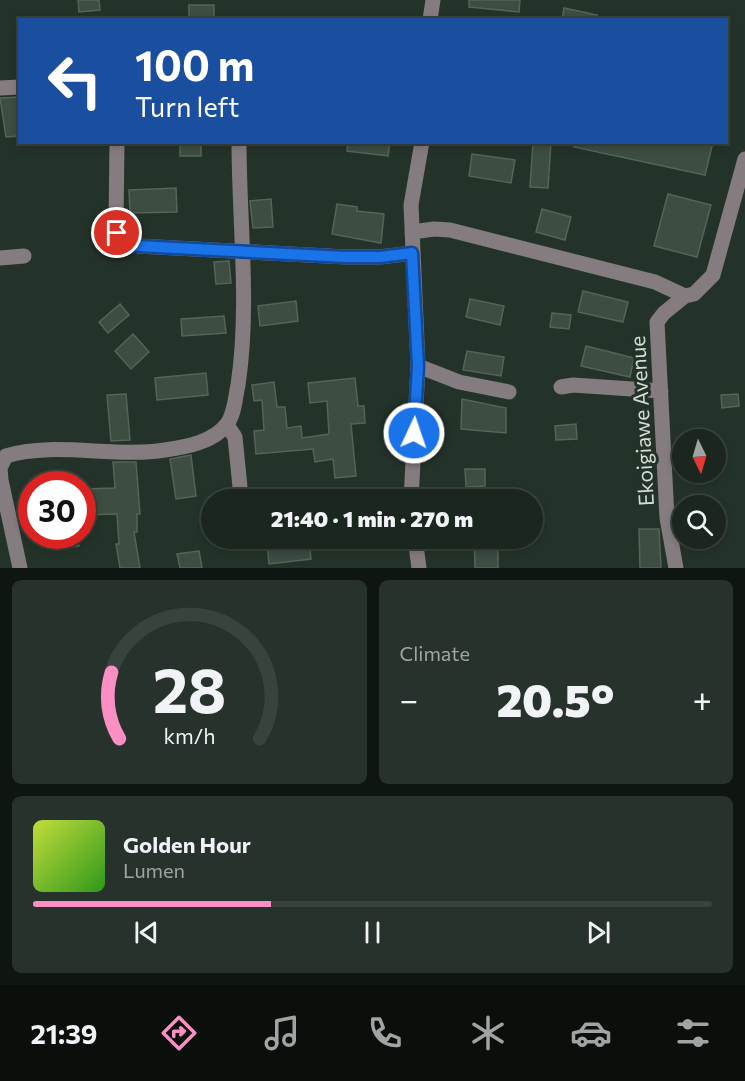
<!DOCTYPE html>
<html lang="en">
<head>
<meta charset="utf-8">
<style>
  :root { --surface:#1b261f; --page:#28322c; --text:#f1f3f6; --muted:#a0a5a4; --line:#39433d; --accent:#fb8fc4 }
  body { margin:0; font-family:Commissioner,sans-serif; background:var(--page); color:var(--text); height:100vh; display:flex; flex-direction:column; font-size:22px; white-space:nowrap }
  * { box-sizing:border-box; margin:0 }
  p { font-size:20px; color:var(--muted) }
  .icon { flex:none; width:33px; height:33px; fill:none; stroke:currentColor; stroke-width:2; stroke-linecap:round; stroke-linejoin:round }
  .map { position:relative; height:568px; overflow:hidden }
  .side { display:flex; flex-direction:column; gap:12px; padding:12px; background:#0f1511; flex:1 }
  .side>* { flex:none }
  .banner { position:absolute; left:18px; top:18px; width:710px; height:126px; border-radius:0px; box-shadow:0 3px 9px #0003,0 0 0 2px var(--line); background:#1a4fa0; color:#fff; overflow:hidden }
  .needle { width:39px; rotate:175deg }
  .controls { position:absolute; left:672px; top:429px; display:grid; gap:12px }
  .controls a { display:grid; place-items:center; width:54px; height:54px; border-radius:50%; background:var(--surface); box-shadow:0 3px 9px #0003,0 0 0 2px var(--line); font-size:30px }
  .speed { position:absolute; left:18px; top:471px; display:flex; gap:12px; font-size:30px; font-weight:700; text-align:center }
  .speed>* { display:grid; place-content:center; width:78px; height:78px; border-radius:50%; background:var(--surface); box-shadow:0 3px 9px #0003,0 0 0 2px var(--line); line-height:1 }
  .speed .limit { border:9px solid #d22; background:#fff; color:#111 }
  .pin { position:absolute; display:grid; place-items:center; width:51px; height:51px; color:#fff; margin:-26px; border:3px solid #fff; border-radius:50%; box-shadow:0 2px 6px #0007 }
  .me { position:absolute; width:66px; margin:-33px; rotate:3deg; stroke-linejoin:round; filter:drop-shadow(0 0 4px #0008) }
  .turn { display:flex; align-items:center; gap:21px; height:126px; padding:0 18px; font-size:27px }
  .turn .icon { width:78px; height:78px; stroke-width:2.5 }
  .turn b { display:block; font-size:42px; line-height:51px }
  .big { font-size:45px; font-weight:800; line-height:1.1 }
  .side .tile { flex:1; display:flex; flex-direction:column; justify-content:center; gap:9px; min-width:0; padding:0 21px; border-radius:9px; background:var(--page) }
  .side .dial { align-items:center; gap:0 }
  .dial svg { height:156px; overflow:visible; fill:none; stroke:var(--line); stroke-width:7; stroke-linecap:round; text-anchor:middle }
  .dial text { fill:var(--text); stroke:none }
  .song { display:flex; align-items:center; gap:18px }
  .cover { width:72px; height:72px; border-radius:9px; background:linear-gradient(135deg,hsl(70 70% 55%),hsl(110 70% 35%)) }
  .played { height:6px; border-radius:3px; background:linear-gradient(90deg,var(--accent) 35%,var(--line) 35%) }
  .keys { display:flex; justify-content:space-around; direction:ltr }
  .heat { display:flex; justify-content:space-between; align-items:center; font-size:33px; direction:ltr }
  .side .tiles { flex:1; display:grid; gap:12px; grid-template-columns:1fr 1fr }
  .tile:last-child { grid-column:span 2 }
  .trip { position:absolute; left:201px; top:489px; width:342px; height:60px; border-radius:30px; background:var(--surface); box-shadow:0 3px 9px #0003,0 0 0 2px var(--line); font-weight:800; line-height:60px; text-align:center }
  .dock { display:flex; height:96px; justify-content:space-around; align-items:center; background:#0b0f0c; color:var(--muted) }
  .dock .icon { width:42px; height:42px }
  .dock .selected { color:var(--accent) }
  .dock b { font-size:27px; color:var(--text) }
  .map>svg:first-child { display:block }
  .building { fill:#3d4d42; stroke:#546459; stroke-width:1.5 }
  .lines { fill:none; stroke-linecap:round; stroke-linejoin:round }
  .minor { stroke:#857c80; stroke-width:15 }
  .route-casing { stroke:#114b97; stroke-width:15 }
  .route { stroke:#1a73e8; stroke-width:10 }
  .labels { text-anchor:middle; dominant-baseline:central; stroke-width:6; stroke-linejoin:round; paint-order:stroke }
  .street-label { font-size:21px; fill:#d3dcd5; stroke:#243329 }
</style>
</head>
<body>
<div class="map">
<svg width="745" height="568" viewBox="0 0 745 568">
  <rect width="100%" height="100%" fill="#243329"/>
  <!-- building -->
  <path class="building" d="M78,0H99L100,10L79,12Z
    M469,0H520L519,12L469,7Z
    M189,5H214V19L189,20Z
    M564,8L597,15L596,20H562Z
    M20,97V136L6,137L0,98Z
    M180,142H201V156H180Z
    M348,142H390L388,156L347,151Z
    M533,142H551L548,188L530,187Z
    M574,142H713L705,175L574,147Z
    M472,154L515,160L511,183L469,176Z
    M176,188L177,212L130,213L129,190Z
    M668,194L711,205L697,257L654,246Z
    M271,199L273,227L253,228L250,201Z
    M337,204L357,207V211L384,214L381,243L332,234Z
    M542,209L571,217L565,240L536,232Z
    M229,261L231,283L216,284L214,262Z
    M583,291L628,302L623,322L578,312Z
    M470,299L504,306L500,325L466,317Z
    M296,301L298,321L260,326L258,306Z
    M120,304L129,315L108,333L99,322Z
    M552,313L571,315L569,329L550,327Z
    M224,316L226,333L182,336L181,319Z
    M133,334L149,352L131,369L115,351Z
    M586,346L634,358L630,377L581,366Z
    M467,351L504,357L501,376L463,370Z
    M206,373L208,395L157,400L155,378Z
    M355,378L358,406H364L365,423L351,424L356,476L335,478L333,459L315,462L313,449L256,454L254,431L264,430L262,400L254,401L252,385L274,382L277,407H285L287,428L301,426L302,438L329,434L327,401L310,403L308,383Z
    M126,394L130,440L111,441L107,395Z
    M738,394L739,406L722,408L721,395Z
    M462,399L506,408V433L461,429Z
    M576,424L577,439L556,440L555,426Z
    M191,455L196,496L176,499L170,459Z
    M113,462H136L140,514H137V532H134L140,568H120L116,544H119L117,514L82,515V489L115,488Z
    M465,469H485V486L466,487Z
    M639,529H659L661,568H640Z
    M62,536H77L79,546L64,548Z
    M309,538L311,559L269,564L267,543Z
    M474,538H498V568H475Z
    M199,551L202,568H180L177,554Z"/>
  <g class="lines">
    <!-- minor -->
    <path class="minor" d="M430,20L433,0
      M0,88L20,87
      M117,142L116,225L117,233L122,243L138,246L346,257H380L413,253
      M412,232L434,229L450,230L655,282L685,296
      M0,258L24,256
      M418,366L459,382L509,392
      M561,387L573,385L661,391
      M227,425L235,437L241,497
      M411,500L418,366L411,205L422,142
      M415,538L419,568
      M20,568L1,480L0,468L6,456C54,441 114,458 165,450C186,447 214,442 227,424C235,413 235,398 238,385C250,305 239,223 239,142
      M676,568L667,518L657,322L664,313L685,296L694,294L713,275L745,159"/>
  </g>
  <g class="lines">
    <!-- route casing -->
    <g class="route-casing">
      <path id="route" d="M117,233L122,243L138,246L346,257H380L412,253L418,366L414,433"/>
    </g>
    <!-- route -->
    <use href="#route" class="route"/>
  </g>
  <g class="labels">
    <!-- street labels -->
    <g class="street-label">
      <text transform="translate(641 421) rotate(-93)">Ekoigiawe Avenue</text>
    </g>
  </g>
</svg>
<div class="controls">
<a><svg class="needle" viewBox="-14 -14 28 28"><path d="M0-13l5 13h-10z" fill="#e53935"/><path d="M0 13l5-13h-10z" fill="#a0a5a4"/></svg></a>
<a><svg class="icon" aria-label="search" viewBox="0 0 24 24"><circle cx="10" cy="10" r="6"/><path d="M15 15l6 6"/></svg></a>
</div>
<div class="speed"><div class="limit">30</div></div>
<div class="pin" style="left:117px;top:233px;background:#d93025"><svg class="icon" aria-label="arrive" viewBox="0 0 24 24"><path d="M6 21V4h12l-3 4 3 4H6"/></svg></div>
<svg class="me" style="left:414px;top:433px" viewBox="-20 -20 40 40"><circle r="17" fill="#1a73e8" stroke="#fff" stroke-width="3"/><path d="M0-11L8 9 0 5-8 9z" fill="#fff"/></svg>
<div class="trip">21:40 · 1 min · 270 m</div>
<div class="banner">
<div class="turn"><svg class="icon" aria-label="left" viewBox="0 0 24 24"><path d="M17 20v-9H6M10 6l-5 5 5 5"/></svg><div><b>100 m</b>Turn left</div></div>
</div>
</div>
<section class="side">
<div class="tiles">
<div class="tile dial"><svg viewBox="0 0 100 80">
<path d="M14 69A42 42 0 1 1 86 69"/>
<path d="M14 69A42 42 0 0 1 10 35" stroke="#fb8fc4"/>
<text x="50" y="56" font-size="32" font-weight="700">28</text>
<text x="50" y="72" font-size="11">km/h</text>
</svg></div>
<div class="tile"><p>Climate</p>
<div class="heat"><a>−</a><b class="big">20.5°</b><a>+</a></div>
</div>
<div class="tile">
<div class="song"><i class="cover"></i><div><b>Golden Hour</b><p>Lumen</p></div></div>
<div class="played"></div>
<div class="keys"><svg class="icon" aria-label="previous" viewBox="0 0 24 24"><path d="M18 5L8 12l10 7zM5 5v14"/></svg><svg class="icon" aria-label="pause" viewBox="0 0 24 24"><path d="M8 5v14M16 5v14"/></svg><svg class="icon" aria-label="next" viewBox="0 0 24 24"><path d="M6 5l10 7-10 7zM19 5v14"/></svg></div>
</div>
</div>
</section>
<nav class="dock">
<b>21:39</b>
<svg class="icon selected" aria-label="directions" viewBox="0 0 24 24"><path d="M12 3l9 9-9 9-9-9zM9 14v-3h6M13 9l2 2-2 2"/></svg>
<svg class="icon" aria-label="music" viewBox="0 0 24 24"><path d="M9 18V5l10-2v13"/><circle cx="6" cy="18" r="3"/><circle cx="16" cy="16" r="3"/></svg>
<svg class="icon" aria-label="phone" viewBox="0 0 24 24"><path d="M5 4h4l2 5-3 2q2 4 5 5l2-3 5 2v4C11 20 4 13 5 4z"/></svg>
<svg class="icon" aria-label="climate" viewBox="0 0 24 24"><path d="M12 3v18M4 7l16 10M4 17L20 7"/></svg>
<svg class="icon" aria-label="car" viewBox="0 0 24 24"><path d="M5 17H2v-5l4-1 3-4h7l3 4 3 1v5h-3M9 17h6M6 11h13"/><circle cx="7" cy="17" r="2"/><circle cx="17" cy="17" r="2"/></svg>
<svg class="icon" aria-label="filters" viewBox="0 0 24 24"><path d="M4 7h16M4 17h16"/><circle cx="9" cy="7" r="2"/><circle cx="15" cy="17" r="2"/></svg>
</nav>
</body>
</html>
